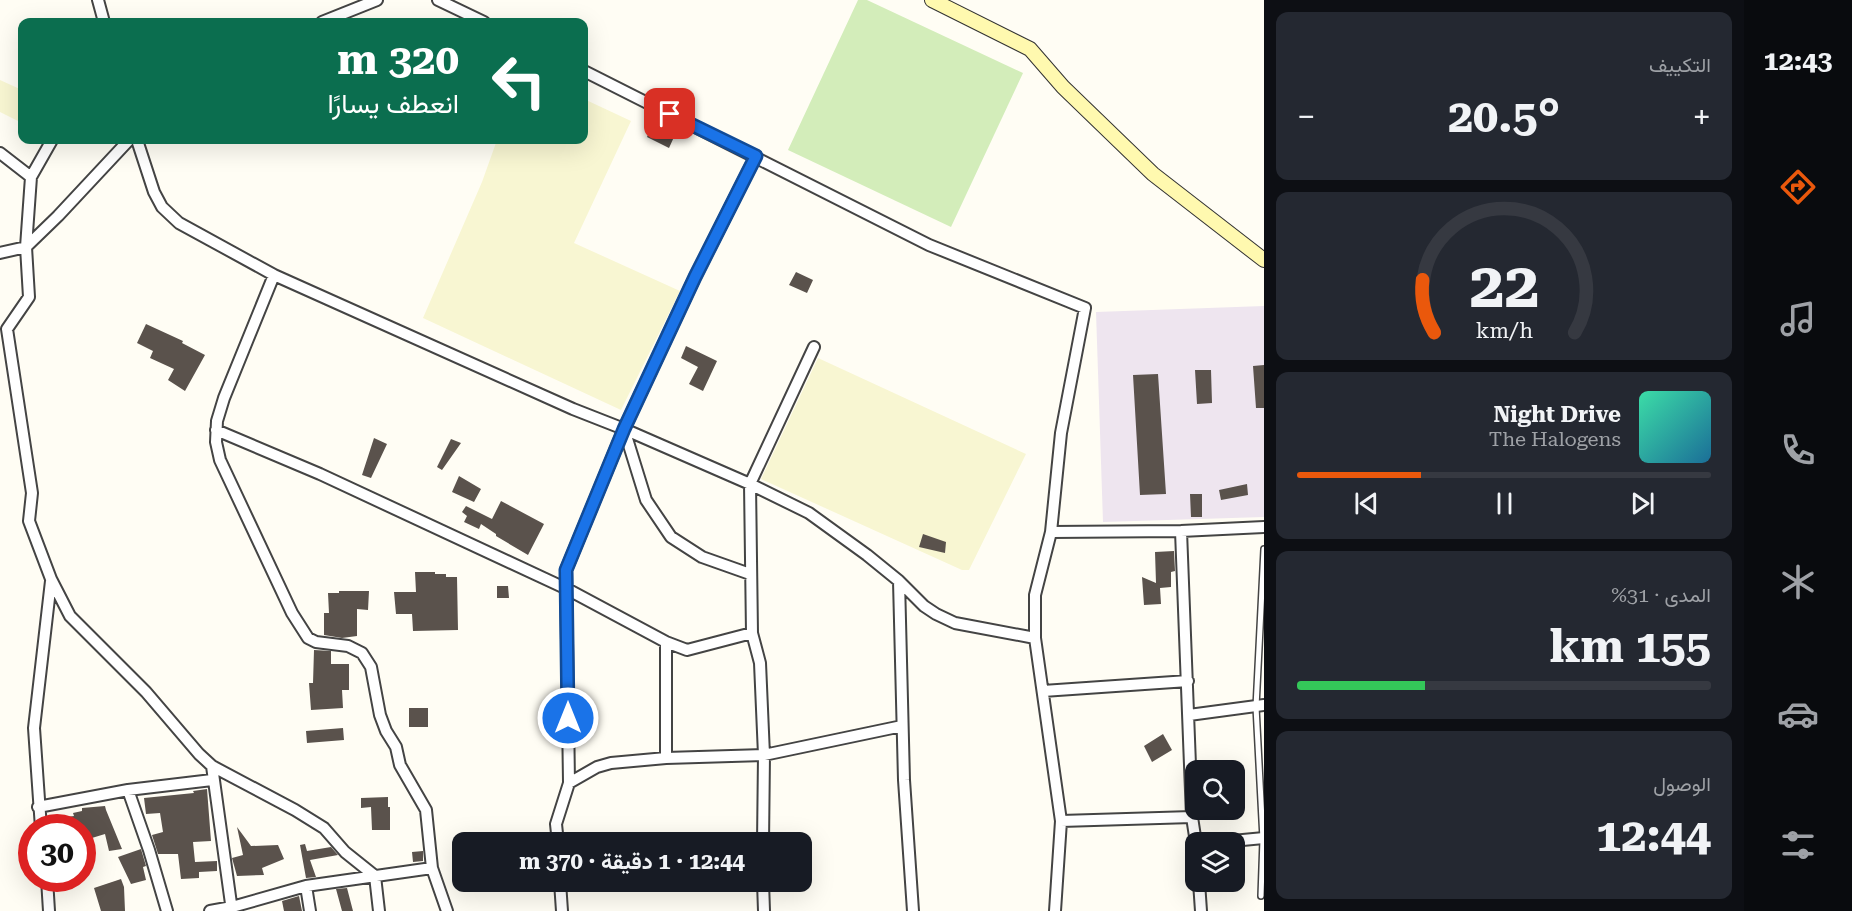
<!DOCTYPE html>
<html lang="ar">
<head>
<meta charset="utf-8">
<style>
  :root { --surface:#171b24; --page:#242831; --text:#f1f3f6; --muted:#9ea1a6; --line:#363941; --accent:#ea580c }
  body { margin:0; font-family:"Roboto Serif",Vazirmatn,serif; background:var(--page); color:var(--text); direction:rtl; height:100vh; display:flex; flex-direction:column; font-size:22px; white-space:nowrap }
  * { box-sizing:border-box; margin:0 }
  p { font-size:20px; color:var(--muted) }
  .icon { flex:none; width:33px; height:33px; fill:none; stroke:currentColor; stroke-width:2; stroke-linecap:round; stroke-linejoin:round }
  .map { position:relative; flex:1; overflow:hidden; direction:ltr }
  .side { display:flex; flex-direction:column; gap:12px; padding:12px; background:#0d0f14; width:480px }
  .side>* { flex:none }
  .hud { position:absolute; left:18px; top:18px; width:570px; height:126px; border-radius:12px; box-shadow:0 6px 24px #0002; direction:rtl; background:#0b6e4f; color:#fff; overflow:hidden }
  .tools { position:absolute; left:1185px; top:760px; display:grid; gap:12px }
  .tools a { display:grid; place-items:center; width:60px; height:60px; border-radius:12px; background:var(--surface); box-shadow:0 6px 24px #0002; font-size:30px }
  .speed { position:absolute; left:18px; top:814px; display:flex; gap:12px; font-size:30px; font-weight:700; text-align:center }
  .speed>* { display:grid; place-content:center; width:78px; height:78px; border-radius:50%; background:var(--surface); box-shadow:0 6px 24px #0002; line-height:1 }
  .speed .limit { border:9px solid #d22; background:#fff; color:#111 }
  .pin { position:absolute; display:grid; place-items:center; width:51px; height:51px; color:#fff; margin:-26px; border-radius:12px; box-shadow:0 3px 9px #0006 }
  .me { position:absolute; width:66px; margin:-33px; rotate:0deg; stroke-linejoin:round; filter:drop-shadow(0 0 4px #0008) }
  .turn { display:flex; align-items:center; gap:21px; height:126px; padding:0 30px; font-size:27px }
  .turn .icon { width:78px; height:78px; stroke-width:2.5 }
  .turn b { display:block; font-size:42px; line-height:51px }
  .big { font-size:45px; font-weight:700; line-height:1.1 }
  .side .widget { flex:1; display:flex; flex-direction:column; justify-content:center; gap:9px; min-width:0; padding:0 21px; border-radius:12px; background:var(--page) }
  .side .dial { align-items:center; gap:0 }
  .dial svg { height:156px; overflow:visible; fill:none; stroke:var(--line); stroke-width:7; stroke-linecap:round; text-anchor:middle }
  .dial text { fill:var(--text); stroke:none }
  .song { display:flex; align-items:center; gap:18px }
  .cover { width:72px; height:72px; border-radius:9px; background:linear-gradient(135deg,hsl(160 70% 55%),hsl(200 70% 35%)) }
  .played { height:6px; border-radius:3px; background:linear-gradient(90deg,var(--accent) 30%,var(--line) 30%) }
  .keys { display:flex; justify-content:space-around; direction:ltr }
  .heat { display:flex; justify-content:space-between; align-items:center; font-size:33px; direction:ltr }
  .charge { height:9px; border-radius:4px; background:linear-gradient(90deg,#34c759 31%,var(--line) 0) }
  .trip { position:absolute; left:452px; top:832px; width:360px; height:60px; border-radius:12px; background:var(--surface); box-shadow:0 6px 24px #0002; font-weight:700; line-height:60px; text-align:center; direction:rtl }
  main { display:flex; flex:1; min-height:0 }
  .tabs { display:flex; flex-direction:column; width:108px; justify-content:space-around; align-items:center; background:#090b0e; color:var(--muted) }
  .tabs .icon { width:42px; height:42px }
  .tabs .current { color:var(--accent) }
  .tabs b { font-size:27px; color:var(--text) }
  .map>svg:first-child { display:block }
  .industrial { fill:#eee5ef }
  .farmland { fill:#f8f6d2 }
  .green { fill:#d3edba }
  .building { fill:#5a524c }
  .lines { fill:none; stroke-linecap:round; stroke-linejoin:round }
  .lane-casing { stroke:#444; stroke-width:8 }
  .street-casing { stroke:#444; stroke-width:14 }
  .secondary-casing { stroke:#333; stroke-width:16 }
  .lane { stroke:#fff; stroke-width:5 }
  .street { stroke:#fff; stroke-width:10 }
  .secondary { stroke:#fff9af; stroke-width:14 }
  .route-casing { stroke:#114b97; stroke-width:15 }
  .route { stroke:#1a73e8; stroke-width:10 }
</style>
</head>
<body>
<main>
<nav class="tabs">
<b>12:43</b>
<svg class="icon current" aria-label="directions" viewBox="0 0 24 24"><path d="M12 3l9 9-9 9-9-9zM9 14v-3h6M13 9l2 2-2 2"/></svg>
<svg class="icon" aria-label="music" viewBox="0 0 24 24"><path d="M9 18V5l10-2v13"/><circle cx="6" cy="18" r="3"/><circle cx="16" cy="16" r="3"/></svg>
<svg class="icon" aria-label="phone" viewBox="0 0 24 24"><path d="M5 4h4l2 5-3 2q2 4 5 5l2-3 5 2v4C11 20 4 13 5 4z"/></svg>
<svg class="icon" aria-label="climate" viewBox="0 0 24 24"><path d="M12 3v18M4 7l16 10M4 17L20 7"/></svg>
<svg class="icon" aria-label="car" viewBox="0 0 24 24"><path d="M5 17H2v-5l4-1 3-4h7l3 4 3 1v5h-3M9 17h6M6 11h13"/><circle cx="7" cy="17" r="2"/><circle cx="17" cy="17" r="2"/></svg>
<svg class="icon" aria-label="filters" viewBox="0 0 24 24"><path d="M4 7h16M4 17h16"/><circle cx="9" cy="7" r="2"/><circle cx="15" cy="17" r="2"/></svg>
</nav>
<section class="side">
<div class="widget"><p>التكييف</p>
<div class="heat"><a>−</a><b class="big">20.5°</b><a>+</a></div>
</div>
<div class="widget dial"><svg viewBox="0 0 100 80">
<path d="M14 69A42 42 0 1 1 86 69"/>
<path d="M14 69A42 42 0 0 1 8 42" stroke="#ea580c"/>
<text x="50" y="56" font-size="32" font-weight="700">22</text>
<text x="50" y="72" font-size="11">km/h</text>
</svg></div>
<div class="widget">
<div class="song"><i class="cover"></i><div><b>Night Drive</b><p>The Halogens</p></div></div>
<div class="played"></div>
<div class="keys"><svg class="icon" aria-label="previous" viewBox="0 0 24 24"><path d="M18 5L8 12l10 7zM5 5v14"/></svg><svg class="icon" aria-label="pause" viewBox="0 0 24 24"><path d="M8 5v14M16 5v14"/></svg><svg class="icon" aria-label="next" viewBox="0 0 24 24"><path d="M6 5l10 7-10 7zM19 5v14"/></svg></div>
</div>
<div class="widget"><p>المدى · 31%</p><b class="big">155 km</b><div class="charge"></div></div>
<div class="widget"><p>الوصول</p><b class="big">12:44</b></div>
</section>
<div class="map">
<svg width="1264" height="911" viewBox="0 0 1264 911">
  <rect width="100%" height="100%" fill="#fffdf4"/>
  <!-- industrial -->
  <path class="industrial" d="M1264,306V517L1103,522L1096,312Z"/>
  <!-- farmland -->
  <path class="farmland" d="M0,80L22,90V123L0,112Z
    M584,99L631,121L574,243L680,291L621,410L423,318L482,182L497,140H584Z
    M818,358L1026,454L969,570H962L761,479Z"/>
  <!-- green -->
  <path class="green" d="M858,0H867L1023,73L951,227L788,150Z"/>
  <!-- building -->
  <path class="building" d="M652,126L674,137L669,148L647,137Z
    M796,272L813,280L807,293L789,285Z
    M146,324L183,341L182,343L205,355L185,391L168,380L174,369L150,358L153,351L137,343Z
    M686,346L717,361L703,391L689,384L698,367L681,358Z
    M1264,365V408H1256L1253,366Z
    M1195,370H1211L1212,403L1197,404Z
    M1158,374L1166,494L1140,495L1133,375Z
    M374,438L387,444L371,478L362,475Z
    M451,439L461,443L442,470L437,467Z
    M459,476L481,489L474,502L452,492Z
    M1247,484L1248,495L1221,500L1219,490Z
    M1190,494H1202V517H1191Z
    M501,501L544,524L528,555L496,536V534L481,524L479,529L464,522L467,516L462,512L466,506L492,519Z
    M923,534L946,542L945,553L919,547Z
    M1174,551L1175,571L1171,572V587L1160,588L1161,604L1144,605L1142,577L1156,583L1155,552Z
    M415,572H435V574H446V577H457L458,630L413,631L412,614H396L394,592H416Z
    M497,586H508L509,598H497Z
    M339,591H369L368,610L357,609V636L342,638L324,635V613H329L328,593H339Z
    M314,650L331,651V664H349V690H342L343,708L311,710L309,683H313Z
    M409,708H428V727H409Z
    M343,728L344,740L307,743L306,731Z
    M1163,734L1172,750L1152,762L1144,746Z
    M207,789L211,841L193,842L195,862L217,861V871L199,872V878L181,879L178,854H158L152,835L163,832L160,813L146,814L144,798L194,793L193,791Z
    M388,797V807H390V830H372L371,807L361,808V798Z
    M105,806L106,810L122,849L109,851L105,834L82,841V828H69L67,817L74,816L73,813L82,811V808Z
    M237,827L251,846L278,845L284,859L262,868L264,875L237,876L232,858L243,855Z
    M305,844L307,851L331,847L338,855L310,860L316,877L306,878L300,845Z
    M141,849L146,866L143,867L146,880L131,884L118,857Z
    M423,851V861L413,862L412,852Z
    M121,879L124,887L125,911H101L94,888Z
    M347,888L353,911H342L336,889Z
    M299,896L302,911H284L282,901Z"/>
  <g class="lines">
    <!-- lane casing -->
    <g class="lane-casing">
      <path id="lane" d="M1261,896L1263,839L1256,707L1264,549"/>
    </g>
    <!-- street casing -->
    <g class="street-casing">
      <path id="street" d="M98,0L104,22
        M438,0L484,22
        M322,22L377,0
        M584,71L929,245L1085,308L1061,433L1051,532L1035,595V638L1061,821L1055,911
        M52,140L31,177L26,247L29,297L7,329L32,493L29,521L51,579L70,616L146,692L199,754L212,766L232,911
        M137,140L154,192L162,207L179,223L274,275L573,409L624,429L750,484L809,513L867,555L899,581L924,606L936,614L955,623L1035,638
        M0,153L31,177
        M0,253L26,247L58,216L129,140
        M274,275L224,398L217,421L216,442L220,460L292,613L308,638L316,642L348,646L362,653L371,667L380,715L386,731L396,747L400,765L426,810L432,868L447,911
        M624,429L646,500L671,537L702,557L750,574
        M216,430L320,474L567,589L666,642L687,650L752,633
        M1181,531L1192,817L1196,843
        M1051,532L1181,531L1264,527
        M899,581L904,780L913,911
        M666,642V758
        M1043,691L1188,681
        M1189,715L1264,705
        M212,766L295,810L324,828L345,852L375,876L379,911
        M569,783L597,767L611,763L666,758L764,755L902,726
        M128,790L149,850L167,911
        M38,807L128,790L212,780
        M1061,821L1192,817
        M41,828L34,728L51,581
        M558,843L556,824L569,783L566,570L624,429L695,277L756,156
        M763,843L764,755L760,663L752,633L750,484L814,347
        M1211,843L1264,838
        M47,879L49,911
        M560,882L562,911
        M763,882L764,911
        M1199,882L1201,911
        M306,886L310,911
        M210,911L232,907L306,886L432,868"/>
    </g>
    <!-- secondary casing -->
    <g class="secondary-casing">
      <path id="secondary" d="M932,0L1030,49L1063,87L1153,174L1264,260"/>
    </g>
    <!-- lane -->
    <use href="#lane" class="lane"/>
    <!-- street -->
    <use href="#street" class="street"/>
    <!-- secondary -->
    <use href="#secondary" class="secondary"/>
  </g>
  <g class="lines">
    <!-- route casing -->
    <g class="route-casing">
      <path id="route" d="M568,718L566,570L624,429L695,277L756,156L670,114"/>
    </g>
    <!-- route -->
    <use href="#route" class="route"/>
  </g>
</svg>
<div class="tools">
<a><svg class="icon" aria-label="search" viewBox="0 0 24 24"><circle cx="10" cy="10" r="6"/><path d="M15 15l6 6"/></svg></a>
<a><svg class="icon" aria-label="layers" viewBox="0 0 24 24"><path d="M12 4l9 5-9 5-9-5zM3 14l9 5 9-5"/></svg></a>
</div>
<div class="speed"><div class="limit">30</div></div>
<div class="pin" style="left:670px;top:114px;background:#d93025"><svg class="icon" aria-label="arrive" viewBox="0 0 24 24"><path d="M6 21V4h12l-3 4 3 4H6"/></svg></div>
<svg class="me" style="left:568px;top:718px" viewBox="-20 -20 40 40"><circle r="17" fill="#1a73e8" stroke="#fff" stroke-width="3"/><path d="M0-11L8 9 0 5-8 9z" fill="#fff"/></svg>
<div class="trip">12:44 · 1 دقيقة · 370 m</div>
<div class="hud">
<div class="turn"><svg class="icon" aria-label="left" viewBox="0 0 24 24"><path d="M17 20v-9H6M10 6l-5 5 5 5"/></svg><div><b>320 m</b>انعطف يسارًا</div></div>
</div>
</div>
</main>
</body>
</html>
